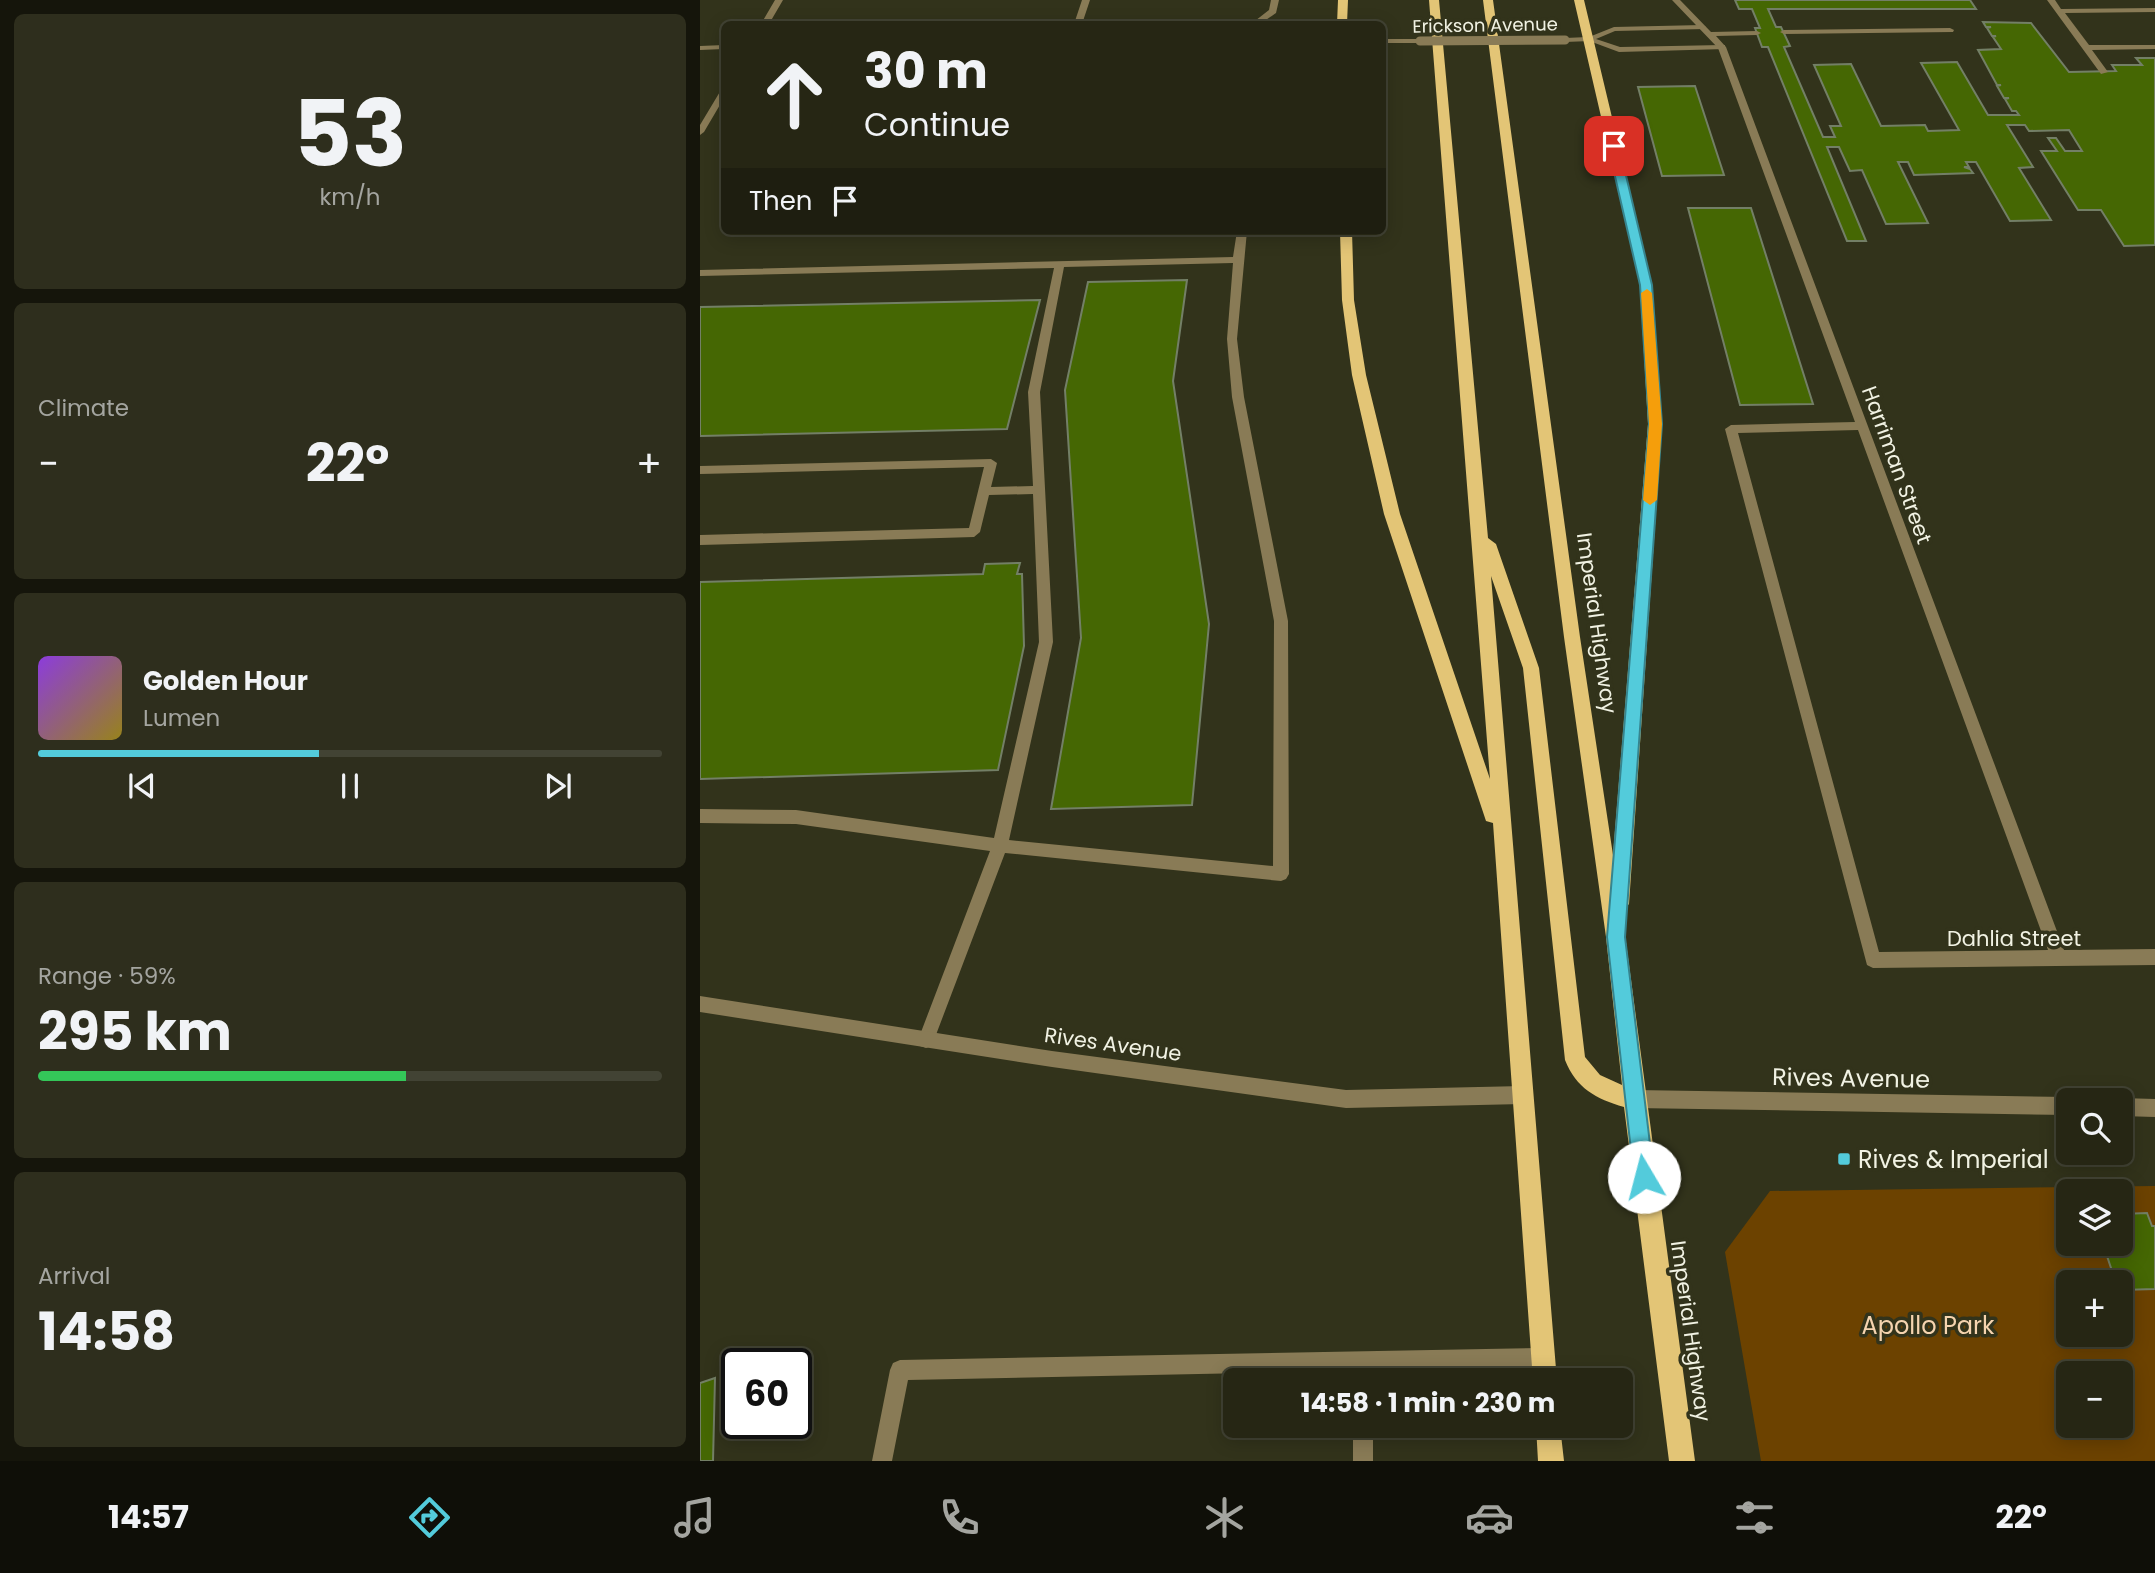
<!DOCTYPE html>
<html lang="en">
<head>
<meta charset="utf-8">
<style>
  :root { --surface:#262614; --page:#2e2e1d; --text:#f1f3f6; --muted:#a4a5a0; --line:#424334; --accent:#53cbdb }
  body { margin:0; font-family:Poppins,sans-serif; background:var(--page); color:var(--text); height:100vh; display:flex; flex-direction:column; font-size:26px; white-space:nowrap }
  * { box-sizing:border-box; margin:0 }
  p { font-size:23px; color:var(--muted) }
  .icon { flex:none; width:38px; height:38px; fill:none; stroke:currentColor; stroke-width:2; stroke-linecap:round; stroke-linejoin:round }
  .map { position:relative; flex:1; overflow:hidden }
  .sheet { display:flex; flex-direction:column; gap:14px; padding:14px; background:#15150b; width:700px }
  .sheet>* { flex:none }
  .banner { position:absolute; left:21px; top:21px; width:665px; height:214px; border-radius:10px; box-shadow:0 4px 18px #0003,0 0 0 2px var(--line); background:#262614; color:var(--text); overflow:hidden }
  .fabs { position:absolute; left:1356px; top:1088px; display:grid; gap:14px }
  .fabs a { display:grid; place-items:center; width:77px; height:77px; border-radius:10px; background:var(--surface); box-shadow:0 4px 18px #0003,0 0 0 2px var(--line); font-size:35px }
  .speed { position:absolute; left:21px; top:1348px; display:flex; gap:14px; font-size:35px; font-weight:700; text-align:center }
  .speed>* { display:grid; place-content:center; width:91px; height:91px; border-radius:50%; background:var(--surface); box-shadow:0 4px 18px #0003,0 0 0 2px var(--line); line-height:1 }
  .speed .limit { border:4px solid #111; border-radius:10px; background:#fff; color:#111 }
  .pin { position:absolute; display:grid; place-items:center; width:60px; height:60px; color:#fff; margin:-30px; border-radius:14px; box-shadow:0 4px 10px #0006 }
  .me { position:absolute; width:77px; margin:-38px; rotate:352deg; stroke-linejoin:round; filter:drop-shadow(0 0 5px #0008) }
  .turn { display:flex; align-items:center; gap:24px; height:147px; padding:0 28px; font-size:32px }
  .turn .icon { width:91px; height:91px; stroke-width:2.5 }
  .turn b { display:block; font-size:49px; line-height:60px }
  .then { display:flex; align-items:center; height:66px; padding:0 28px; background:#0003; gap:14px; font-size:26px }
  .big { font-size:52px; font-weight:700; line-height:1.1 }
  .sheet .card { flex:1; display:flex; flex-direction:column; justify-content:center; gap:10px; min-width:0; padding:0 24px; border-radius:10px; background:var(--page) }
  .sheet .dial { align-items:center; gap:0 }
  .dial b { font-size:91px; line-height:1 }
  .song { display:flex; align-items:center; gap:21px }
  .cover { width:84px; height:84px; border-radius:10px; background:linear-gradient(135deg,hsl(270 70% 55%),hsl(50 70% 35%)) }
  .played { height:7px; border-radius:4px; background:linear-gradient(90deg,var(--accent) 45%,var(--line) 45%) }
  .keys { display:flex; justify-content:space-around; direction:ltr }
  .heat { display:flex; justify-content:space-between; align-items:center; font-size:38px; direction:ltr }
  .charge { height:10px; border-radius:5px; background:linear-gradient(90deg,#34c759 59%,var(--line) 0) }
  .trip { position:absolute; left:523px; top:1368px; width:410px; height:70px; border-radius:10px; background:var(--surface); box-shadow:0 4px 18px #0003,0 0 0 2px var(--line); font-weight:700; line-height:70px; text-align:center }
  .dock { display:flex; height:112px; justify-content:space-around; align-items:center; background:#0f0f08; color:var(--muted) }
  .dock .icon { width:49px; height:49px }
  .dock .active { color:var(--accent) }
  .dock b { font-size:32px; color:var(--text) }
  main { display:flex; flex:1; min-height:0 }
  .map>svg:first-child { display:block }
  .green { fill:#6c4200; fill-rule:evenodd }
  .building { fill:#456703; stroke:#737f66; stroke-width:2 }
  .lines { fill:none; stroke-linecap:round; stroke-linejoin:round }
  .service { fill:#897b56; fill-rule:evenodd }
  .minor { fill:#897b56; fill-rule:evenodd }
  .tertiary { fill:#897b56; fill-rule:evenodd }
  .primary { fill:#e3c576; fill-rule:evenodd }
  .tertiary-bridge { stroke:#897b56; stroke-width:9 }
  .route { fill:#53cbdb; stroke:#36848e; stroke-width:2 }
  .slow { fill:#f59e0b }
  .poi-dot { fill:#53cbdb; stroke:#32331b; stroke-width:2.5 }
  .labels { text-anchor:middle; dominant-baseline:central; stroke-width:7; stroke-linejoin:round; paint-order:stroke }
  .far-street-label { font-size:18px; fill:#f1f2e3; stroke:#32331b }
  .street-label { font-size:21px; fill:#f1f2e3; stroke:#32331b }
  .near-street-label { font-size:24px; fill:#f1f2e3; stroke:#32331b }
  .near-poi-label { font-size:24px; fill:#f1f2e3; stroke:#32331b; text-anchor:start }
  .near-park-label { font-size:24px; fill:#f5d4af; stroke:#32331b }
</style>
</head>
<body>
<main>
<section class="sheet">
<div class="card dial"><b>53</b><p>km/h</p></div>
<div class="card"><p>Climate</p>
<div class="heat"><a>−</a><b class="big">22°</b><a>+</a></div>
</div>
<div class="card">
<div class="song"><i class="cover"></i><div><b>Golden Hour</b><p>Lumen</p></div></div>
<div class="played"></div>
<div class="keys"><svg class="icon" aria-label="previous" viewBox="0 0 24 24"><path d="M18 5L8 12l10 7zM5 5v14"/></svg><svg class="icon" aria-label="pause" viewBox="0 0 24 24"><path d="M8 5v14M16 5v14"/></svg><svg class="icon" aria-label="next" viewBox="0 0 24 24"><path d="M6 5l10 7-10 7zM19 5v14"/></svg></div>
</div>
<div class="card"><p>Range · 59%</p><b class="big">295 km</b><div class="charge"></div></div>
<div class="card"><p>Arrival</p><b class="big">14:58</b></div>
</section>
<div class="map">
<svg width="1455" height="1461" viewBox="0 0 1455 1461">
  <rect width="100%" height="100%" fill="#32331b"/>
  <!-- green -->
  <path class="green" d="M1455,1186V1461H1061L1025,1252L1070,1191ZM1368,1192H1421V1244H1368ZM1368,1283H1421V1335H1368ZM1368,1374H1421V1426H1368Z"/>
  <!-- building -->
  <path class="building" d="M1035,0H1270L1276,9H1068L1076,27H1081L1090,46L1084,47L1123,137H1135L1130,126H1141L1114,65L1151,64L1181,126L1225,125L1228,131L1259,130L1221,63L1257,62L1288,115H1319L1316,111H1312L1305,99L1309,98H1304L1297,86L1301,85H1297L1278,50L1301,49L1293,37L1296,36H1292L1287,28L1291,27H1286L1283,22L1331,23L1369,72L1416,71L1412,65H1442L1436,58H1455V245L1424,246L1401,210H1378L1341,151H1357L1348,138H1356L1365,151H1382L1369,130L1329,131L1325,125H1307L1333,167L1319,168L1351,220L1310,221L1276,162H1266L1269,167H1264L1270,169L1273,173L1214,175L1208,162H1198L1228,223L1186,224L1162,170L1150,171L1139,147H1127L1166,241H1147L1068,47H1062L1055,28H1060L1052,9H1039Z
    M995,86L1024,175L962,176L938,87Z
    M988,208H1051L1113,404L1040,405Z
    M487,280L473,381L509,624L492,805L351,809L381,638L365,390L388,282Z
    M340,300L307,429L0,436V307Z
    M320,563L317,574H322L324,646L298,770L0,779V582L283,574L285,564Z
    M1447,1213L1452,1226H1455V1289L1421,1290V1283H1416L1403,1244H1421V1214Z
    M15,1378L13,1461H0V1383Z"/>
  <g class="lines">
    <!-- service -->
    <path class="service" d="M382,0H390L382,24H374Z
      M571,0H579L576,13L560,24H551L569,10Z
      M972,0H980L1011,32L1057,31L1061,33L1057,35L1016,36L1026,47L1364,950L1455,949V965L1173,968L1167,965L1025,429L1031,425L1155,422L1018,48ZM1158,430L1348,950L1179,952L1038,433Z
      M1347,0H1355L1361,9L1455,8V12L1365,13L1389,45H1455V49L1392,50L1408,72L1401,74Z
      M1250,28L1254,30L1253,32L1084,34L1080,32L1084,30Z
      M537,231H547L537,339L544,397L588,621L589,874L586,879L581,881L305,853L234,1040L232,1046L226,1048L220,1046L218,1040L290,851L96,824L0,823V809L96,810L294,838L339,642L333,494L289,495L280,532L274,537L0,545V535L269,528L284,467L0,474V466L291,459L297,463L291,487L333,486L328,392L354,268L0,276V270L533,257ZM533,263L527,339L532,397L574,621L573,866L309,840L353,642L340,392L364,267Z
      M843,1348L850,1351L853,1358L850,1365L843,1368L672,1371V1381H652V1371L208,1380L192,1461H172L190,1370L193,1363L200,1360Z
      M653,1426H673V1461H653Z"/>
    <!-- minor -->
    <path class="minor" d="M1002,25L1006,27L1005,29L915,31L896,39L920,47L1022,45H1025V49L919,52L884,39L914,27Z
      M0,996L352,1051L646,1090L823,1086L829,1089L832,1095L829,1101L823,1104L646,1108L352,1067L0,1012Z"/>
    <!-- tertiary -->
    <path class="tertiary" d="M75,0H83L69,24H61Z
      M888,37H891V41L865,42L861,40L865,38Z
      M682,39H720L724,41L720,43H682Z
      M24,45V49L0,50V46Z
      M21,90H24V98L4,132L0,135V125Z
      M934,1090L1368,1097L1374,1101H1368V1115L934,1108L928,1105L925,1099L928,1093Z
      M1421,1098L1455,1099V1117L1421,1116V1101H1415Z"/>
    <!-- primary -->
    <path class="primary" d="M638,0H648L647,24H637Z
      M729,0H739L788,538L796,544L839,668L885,1057L900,1075L922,1085L906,937L864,637L783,0H793L880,637L913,855L948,424L940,285L874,0H884L952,285L962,424L929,904L922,912L995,1461H969L924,1107C896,1099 876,1088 865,1060L823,668L791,576L857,1381H833L793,823L786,821L784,815L684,514L652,375L642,300L640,231H652L654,300L666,375L700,514L790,779Z
      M836,1426H860L864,1461H838Z"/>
    <!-- tertiary-bridge -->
    <path class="tertiary-bridge" d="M720,41L865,40"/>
  </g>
  <!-- route -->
  <path class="route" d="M914,143L919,146L952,285L962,424L925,937L954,1177L951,1184L944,1187L937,1184L934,1177L907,937L949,424L940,285L908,146Z"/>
  <!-- slow -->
  <path class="slow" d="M947,289L952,293L962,424L957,500L950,505L943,500L949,424L941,293Z"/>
  <!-- markers -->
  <rect class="poi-dot" x="1137" y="1152" width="14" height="14" rx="3.5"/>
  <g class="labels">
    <!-- far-street labels -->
    <g class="far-street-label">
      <text transform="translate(785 25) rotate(-1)">Erickson Avenue</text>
    </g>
    <!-- street labels -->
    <g class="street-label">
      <text transform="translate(1197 465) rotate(70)">Harriman Street</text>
      <text transform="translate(897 623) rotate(82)">Imperial Highway</text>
      <text x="1314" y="938">Dahlia Street</text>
      <text transform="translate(413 1044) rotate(8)">Rives Avenue</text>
      <text transform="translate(991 1331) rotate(82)">Imperial Highway</text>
    </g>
    <!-- near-street labels -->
    <g class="near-street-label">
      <text transform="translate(1151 1078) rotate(1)">Rives Avenue</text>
    </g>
    <!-- near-poi labels -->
    <g class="near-poi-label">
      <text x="1158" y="1159">Rives &amp; Imperial</text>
    </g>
    <!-- near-park labels -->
    <g class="near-park-label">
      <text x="1228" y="1325">Apollo Park</text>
    </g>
  </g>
</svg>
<div class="fabs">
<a><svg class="icon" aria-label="search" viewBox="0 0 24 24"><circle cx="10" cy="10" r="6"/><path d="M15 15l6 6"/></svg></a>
<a><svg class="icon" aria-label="layers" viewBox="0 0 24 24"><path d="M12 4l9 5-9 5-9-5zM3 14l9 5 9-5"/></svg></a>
<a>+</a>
<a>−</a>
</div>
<div class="speed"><div class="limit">60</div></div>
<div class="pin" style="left:914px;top:146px;background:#d93025"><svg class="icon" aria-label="arrive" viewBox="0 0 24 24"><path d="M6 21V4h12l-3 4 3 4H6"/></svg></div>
<svg class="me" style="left:944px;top:1177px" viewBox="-20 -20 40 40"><circle r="19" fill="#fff"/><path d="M0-13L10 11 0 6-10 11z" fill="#53cbdb"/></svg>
<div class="trip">14:58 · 1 min · 230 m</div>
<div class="banner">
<div class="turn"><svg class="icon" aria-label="ahead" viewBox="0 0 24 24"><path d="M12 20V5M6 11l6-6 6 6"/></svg><div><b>30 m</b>Continue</div></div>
<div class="then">Then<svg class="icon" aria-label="arrive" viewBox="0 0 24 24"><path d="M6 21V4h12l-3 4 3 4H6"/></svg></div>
</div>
</div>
</main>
<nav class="dock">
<b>14:57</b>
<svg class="icon active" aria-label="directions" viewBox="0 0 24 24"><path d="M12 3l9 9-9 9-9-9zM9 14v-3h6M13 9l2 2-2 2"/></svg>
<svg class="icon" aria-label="music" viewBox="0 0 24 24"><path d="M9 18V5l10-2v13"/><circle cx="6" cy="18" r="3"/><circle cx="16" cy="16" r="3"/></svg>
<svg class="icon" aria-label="phone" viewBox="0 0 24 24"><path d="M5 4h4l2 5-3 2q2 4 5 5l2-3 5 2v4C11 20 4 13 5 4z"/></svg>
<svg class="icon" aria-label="climate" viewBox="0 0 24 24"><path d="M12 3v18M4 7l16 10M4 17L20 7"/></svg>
<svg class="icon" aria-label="car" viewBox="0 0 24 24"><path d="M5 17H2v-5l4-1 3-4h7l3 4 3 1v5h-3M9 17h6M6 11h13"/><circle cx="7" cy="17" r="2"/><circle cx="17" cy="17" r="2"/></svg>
<svg class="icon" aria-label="filters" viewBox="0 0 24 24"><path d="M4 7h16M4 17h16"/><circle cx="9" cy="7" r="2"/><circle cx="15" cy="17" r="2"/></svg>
<b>22°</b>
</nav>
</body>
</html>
